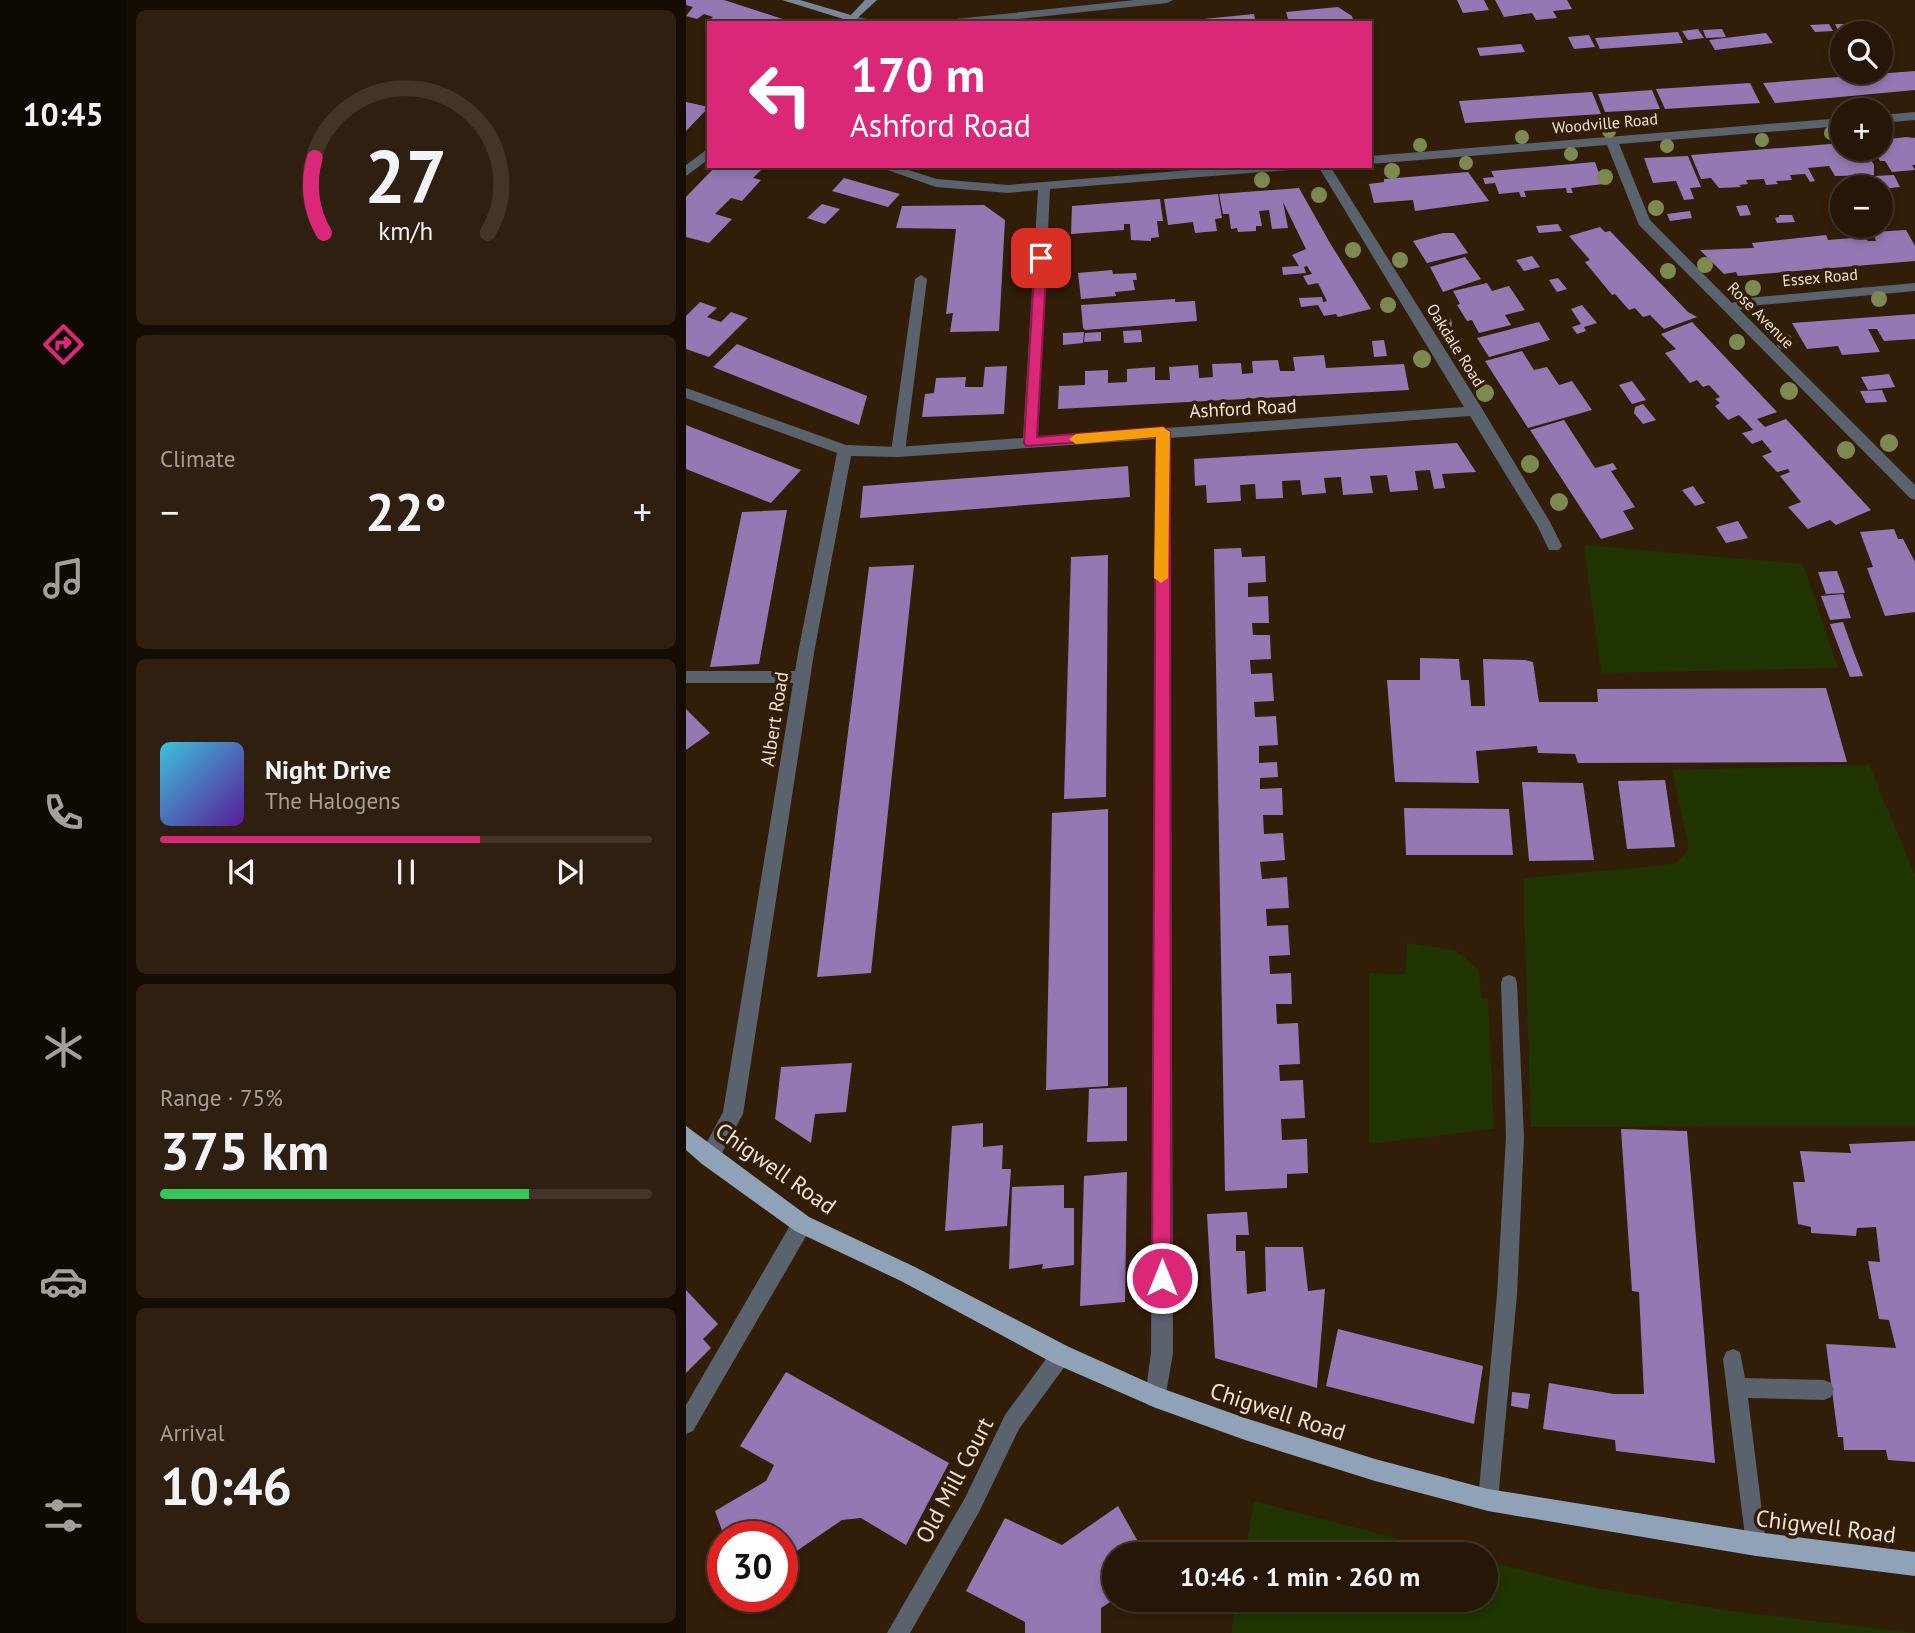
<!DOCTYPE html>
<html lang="en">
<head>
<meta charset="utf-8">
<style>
  :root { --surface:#261607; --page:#2e1f11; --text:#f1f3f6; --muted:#a49f9b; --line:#423528; --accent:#db2777 }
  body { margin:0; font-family:"PT Sans",sans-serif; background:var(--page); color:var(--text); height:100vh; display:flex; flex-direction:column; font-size:26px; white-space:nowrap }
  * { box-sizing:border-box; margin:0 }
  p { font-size:23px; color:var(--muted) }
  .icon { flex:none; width:38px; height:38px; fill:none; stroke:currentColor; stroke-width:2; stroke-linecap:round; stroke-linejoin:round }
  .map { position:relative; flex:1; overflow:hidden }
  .side { display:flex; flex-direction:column; gap:10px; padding:10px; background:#150c04; width:560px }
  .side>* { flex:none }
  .top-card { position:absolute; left:21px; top:21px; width:665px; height:147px; border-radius:0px; box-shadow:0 4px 10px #0003,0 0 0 2px var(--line); background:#db2777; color:#fff; overflow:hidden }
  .buttons { position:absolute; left:1144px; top:21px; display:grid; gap:14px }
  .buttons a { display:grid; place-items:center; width:63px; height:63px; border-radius:50%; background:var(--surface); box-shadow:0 4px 10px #0003,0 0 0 2px var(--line); font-size:35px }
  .speed { position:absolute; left:21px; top:1521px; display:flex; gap:14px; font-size:35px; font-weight:700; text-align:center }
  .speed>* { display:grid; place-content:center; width:91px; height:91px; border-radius:50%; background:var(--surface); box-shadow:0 4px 10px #0003,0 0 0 2px var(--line); line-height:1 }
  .speed .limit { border:10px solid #d22; background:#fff; color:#111 }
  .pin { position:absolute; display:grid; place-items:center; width:60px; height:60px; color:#fff; margin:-30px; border-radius:14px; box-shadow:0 4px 10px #0006 }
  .me { position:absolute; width:77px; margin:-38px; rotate:0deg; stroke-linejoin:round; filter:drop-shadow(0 0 5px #0008) }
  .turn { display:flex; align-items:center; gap:24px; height:147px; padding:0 28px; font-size:32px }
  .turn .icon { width:91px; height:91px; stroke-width:2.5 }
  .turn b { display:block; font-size:49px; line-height:60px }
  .big { font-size:52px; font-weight:700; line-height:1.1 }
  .side .tile { flex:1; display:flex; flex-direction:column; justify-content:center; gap:10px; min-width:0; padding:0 24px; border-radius:10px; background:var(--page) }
  .side .dial { align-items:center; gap:0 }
  .dial svg { height:182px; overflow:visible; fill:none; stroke:var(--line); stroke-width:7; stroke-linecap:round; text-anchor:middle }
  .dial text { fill:var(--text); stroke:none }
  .song { display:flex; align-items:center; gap:21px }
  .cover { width:84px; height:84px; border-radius:10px; background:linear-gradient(135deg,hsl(190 70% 55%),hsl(270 70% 35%)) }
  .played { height:7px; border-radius:4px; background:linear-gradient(90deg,var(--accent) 65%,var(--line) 65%) }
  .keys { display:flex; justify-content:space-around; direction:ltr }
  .heat { display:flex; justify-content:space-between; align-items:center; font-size:38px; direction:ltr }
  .charge { height:10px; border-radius:5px; background:linear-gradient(90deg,#34c759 75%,var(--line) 0) }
  .trip { position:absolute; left:416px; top:1542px; width:396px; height:70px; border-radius:35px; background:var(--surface); box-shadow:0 4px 10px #0003,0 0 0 2px var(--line); font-weight:700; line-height:70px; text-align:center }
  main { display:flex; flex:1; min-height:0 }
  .menu { display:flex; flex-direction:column; width:126px; justify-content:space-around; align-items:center; background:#0f0903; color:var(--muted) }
  .menu .icon { width:49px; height:49px }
  .menu .selected { color:var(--accent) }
  .menu b { font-size:32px; color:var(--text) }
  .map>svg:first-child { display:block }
  .green { fill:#1f3400 }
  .building { fill:#9478b4 }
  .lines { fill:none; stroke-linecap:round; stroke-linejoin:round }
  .lane { fill:#59626d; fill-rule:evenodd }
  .street { fill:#59626d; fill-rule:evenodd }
  .secondary { fill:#788697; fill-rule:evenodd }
  .primary { fill:#8fa2b8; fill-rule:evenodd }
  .tree { fill:#7c8a51 }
  .route { fill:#db2777; stroke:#8e194d; stroke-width:2 }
  .slow { fill:#f59e0b }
  .labels { text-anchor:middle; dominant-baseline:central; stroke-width:7; stroke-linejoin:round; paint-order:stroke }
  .far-street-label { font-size:16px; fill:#f1e2d6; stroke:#321d09 }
  .street-label { font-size:19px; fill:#f1e2d6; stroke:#321d09 }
  .near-street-label { font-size:23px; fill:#f1e2d6; stroke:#321d09 }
</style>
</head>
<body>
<main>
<nav class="menu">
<b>10:45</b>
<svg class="icon selected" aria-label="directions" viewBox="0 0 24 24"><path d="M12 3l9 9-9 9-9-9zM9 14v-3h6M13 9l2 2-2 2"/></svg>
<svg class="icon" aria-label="music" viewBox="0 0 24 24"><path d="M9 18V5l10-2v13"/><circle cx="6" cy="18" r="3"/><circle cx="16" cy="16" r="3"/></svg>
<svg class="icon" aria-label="phone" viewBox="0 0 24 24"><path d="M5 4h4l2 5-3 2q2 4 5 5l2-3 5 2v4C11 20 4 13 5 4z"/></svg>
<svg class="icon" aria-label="climate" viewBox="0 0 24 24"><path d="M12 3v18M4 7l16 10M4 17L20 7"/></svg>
<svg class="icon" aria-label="car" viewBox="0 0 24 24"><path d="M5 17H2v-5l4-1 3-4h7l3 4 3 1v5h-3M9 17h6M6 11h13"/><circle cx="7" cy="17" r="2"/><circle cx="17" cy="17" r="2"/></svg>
<svg class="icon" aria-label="filters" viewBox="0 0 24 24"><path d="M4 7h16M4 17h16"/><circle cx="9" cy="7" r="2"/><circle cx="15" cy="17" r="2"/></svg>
</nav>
<section class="side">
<div class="tile dial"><svg viewBox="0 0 100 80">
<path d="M14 69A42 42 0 1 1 86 69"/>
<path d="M14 69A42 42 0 0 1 10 36" stroke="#db2777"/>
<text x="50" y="56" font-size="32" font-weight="700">27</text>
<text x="50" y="72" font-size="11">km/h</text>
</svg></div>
<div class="tile"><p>Climate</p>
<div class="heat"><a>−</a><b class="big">22°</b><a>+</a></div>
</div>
<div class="tile">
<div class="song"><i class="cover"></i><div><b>Night Drive</b><p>The Halogens</p></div></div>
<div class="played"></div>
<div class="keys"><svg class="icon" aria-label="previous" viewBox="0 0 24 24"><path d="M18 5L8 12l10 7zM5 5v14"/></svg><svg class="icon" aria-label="pause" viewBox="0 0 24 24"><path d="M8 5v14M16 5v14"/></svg><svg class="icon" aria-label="next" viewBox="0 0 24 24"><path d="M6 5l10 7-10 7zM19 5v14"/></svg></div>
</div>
<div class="tile"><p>Range · 75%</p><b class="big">375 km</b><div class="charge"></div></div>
<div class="tile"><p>Arrival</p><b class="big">10:46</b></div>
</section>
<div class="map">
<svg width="1229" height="1633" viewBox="0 0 1229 1633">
  <rect width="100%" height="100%" fill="#321d09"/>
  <!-- green -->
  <path class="green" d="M898,545L1117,564L1152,668L915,673Z
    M1183,765L1229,875V1126L845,1127L837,878L989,864L1003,849L986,770Z
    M721,943L769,950L793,970L795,997L802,999L808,1129L683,1144V973L719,974Z
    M568,1501L770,1554H559Z
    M800,1561L900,1586L1038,1610L1229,1633H545L551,1600H800Z"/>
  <!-- building -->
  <path class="building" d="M0,0H38L109,23H51L41,20L37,23H20L27,17L18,14L11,19L0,16L7,7L0,5Z
    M771,0H798L803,10L777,13Z
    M809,0H881L886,9L867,11L871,18L850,20L846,13L818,17Z
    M652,7L666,16L668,23H603L600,12Z
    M568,14L570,23H508L507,20Z
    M1143,24L1147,31L1129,32L1124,25Z
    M1149,24H1170L1174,32H1153Z
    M1012,29L1018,38L1002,40L996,31Z
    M1036,29L1040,37L1020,38L1017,30Z
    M992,32L997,43L914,49L909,38Z
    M1080,33L1087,43L1029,50L1023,40Z
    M903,35L909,47L888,49L882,37Z
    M835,44L839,52L794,56L791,48Z
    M1229,71V90L1089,103L1077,83Z
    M1064,83L1074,103L979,109L970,89Z
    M966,90L974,109L919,112L912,94Z
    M906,92L915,114L779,123L773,101Z
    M0,102L23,107L0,131Z
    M1220,137L1229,138V165H1226L1229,170L1206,172L1199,161H1194L1187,149H1195V140Z
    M1157,143V149H1179L1188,165V175L1149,176L1143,166L1122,168L1129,181L1124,182L1119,174L1104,175L1106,180L1090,181L1092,184L1080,185L1078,179L1060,180L1062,184L1053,185L1055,187L1033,188L1025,178L1015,179L1005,155Z
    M1002,156L1015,187L1004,188L1008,199L998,200L990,181L967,183L958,158Z
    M909,162L917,184L885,188L887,193H881L880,188L838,191L840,197H835L833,192L813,194L809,183L799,184L797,178L808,177L805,171Z
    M30,166L78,167L67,178L75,180L56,201L45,198L29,214L46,219L23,243L0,237V197Z
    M782,172L803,201L729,211L727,200L688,203L683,184L698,182V179Z
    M1208,175L1214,187L1195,189L1188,176Z
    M158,178L214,194L202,207L146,191Z
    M613,188L644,243L685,309L652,317L650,314L638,316L632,305L615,307L613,298L636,297L637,302L641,301L632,283L622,285L617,276L626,274L621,266L618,267L620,273L597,275L596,267L613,266L606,255L620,249L597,202L602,228L586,229L583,210L573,211L576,226H570V231L552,232L551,228L545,229L543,214H537L533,194Z
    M532,194L536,218L529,219L531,231L509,233L507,222L482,225L478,199Z
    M474,199L477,221H471L473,237L465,238V241L445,240L444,224H438V230L385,234L386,206Z
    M136,204L154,209L139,224L121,218Z
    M298,205L319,220L313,331L264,332L267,313L260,314L270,229L210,228L216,206Z
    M1061,205L1065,215L1054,216L1050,206Z
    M1004,211L1006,218L984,221L981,214Z
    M1093,215H1106L1109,222L1091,223L1089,218L1093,217Z
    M872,224L876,231L853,233L850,226Z
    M914,227L919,232L924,231L1002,312L1011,317L978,329L964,315L957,317L949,308L943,310L929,294L926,295L899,262L904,260L883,236Z
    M1220,230L1229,246V261L1052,276L1050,272L1038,274L1014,250L1068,248L1066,243L1140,235L1142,240L1179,237L1182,241H1190L1187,232Z
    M757,233H768L782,253L741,263L727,241Z
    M846,256L854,267L838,271L830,260Z
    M779,257L795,279L757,292L744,267Z
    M426,270L427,274L450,273L451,280H447L449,290L429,292L430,296L395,299L392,273Z
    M872,278L881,289L871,292L863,280Z
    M801,283L806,291L823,286L839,310L819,315L825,325L793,333L786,320L781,321L771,305L774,304L767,291Z
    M489,299V302L509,301L511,321L399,330L397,328L395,305Z
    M14,302L31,308L21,317L35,322L45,312L62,318L23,357L0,349V316Z
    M896,305L911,323L898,327L900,331L891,334L886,327L895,324L885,309Z
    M1229,314V339L1198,341L1191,329H1182L1194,352L1156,355L1152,346L1121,349L1106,323Z
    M853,322L864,340L803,357L791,338Z
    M1006,322L1091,412L1071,419L1079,427L1100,419L1185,510L1150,525L1144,520L1122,529L1102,507L1115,502L1094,476L1104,472L1102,469L1091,472L1076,456L1086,452L1076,440L1066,444L1056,433L1067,430L1061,423L1053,415L1042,420L1029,406L1034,403L1029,399L1034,397L1023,385L1017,387L1011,380L1004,383L979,353L990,349L975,334Z
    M455,330L456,342L438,343L437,331Z
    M398,332L397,343L377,345V333Z
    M415,332V341L398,342L399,333Z
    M698,340L701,356L688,357L686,341Z
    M51,344L181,396L173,425L27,367Z
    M836,351L848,370L861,367L873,385L886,381L906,410L842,428L799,361Z
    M638,355L640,368L718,364L723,390L372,409L373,386L399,385V371L422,370V383L441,382V369L469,367V380H484L483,367L512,365L513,378L527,377L526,364L555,363L556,374L567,373L566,361L592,360L594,371H609L607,357Z
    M321,366L318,414L236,417L239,394L248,393L250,378L280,377L279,387H297L299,367Z
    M1203,374L1209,387L1182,390L1175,377Z
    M946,381L960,400L946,404L933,385Z
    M1196,390L1201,402L1180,403L1174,391Z
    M957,404L970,420L957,424L948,413L949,407Z
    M878,420L909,468L927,463L931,469L925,471L949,507L937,511L948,529L915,539L844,430Z
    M0,425L115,470L85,503L0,469Z
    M771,443L790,472L756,474L759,488L748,489L744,470L729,471L732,490L704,492L701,475L684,476L687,493L657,495L655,477L638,478L640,493L616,495L614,480L596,481L597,498L570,499L569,484L554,485L555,501L521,503L520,485L509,486L508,459Z
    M442,466L444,497L174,518L177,486Z
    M1007,486L1019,503L1009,506L996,490Z
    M101,510L73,664L24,667L56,512Z
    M1052,521L1062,538L1040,543L1030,527Z
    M1208,529L1212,539H1217L1229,562V612L1199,616L1181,568L1187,567L1174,532Z
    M555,548L556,557L579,556L580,582L562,583V597L582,596L583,623H566L567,635H584L585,659L564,660L565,674L586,673L588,701L568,702L569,717L590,716L592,745L573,746V763L591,762L592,777L574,778V789L596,788L597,815H577L578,834L597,833L599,860L574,862L576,879L601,877L603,908L580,909L581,926L602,925L604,955L583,956L584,974L605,973L606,1004H590L591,1024L612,1023L614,1064L593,1065L594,1081L617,1080L619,1118L595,1119L596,1140L621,1139L622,1173L601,1174V1188L539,1191L528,549Z
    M422,555L420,797L378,799L385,557Z
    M228,565L185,973L131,977L183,567Z
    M1151,571L1159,593L1140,594L1132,572Z
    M1157,594L1165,618L1144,620L1135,596Z
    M1157,622L1167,650L1177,676L1164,677L1144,624Z
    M734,658L773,659L775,680H783L785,706H799L797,659L839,660L847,662L853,702H912L911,689L1140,688L1161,762L892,763L889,754L852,753L851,746L790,751L793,783L709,782L701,680H734Z
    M0,709L24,733L0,750Z
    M979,780L989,847L941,849L932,781Z
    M836,782L897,783L908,860L843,861Z
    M718,808L823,809L827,855H720Z
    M422,809V1086L360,1090L366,813Z
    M166,1063L160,1112L129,1114L125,1143L89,1119L95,1067Z
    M441,1087V1141L401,1142L403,1089Z
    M297,1123V1147L317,1145L316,1169H325L321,1226L259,1231L266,1126Z
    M935,1129L1001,1131L1029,1463L930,1451L929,1440L857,1429L863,1383L928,1394H958L953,1292L946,1291Z
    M1229,1141V1462L1202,1460L1200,1450H1158L1157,1437H1152L1140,1344L1210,1348L1203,1320L1193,1319L1182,1261L1194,1262L1190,1227L1171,1228L1170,1236L1125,1233V1227L1112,1224L1107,1182H1119L1114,1151L1165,1153L1163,1144Z
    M441,1172L439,1302L394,1306L398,1176Z
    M378,1185V1208H388V1265L356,1269L357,1264L323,1269L326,1187Z
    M561,1212L563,1235H550V1251H559L561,1294L580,1291L579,1247H617L622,1291L639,1289L631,1388L529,1358L521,1214Z
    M0,1290L32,1324L17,1339L25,1348L0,1373Z
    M652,1329L797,1366L788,1424L640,1386Z
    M100,1372L263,1463L220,1545L175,1518L156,1520L96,1561V1536H38L29,1511L80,1481L88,1465L54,1446Z
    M826,1392L844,1394L842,1409L825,1406Z
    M432,1506L459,1554H429V1599L415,1608V1633H339V1622L280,1591L319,1518L376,1545Z"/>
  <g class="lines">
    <!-- lane -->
    <path class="lane" d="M235,275L241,279L219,452L212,457L205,452L229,279Z
      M0,671H116L123,677L116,683H0Z
      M823,975L829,977L831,983L838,1137L831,1295L812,1500L809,1507L802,1510L795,1507L792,1500L811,1295L820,1137L815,983L817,977Z
      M116,1215L123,1217L125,1224L123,1231L7,1431L0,1434V1405L109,1217Z
      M375,1345L382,1348L385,1355L382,1362L333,1429L293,1512L224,1633H201L279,1498L319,1415L368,1348Z
      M1047,1349L1054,1352L1059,1378L1138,1380L1145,1383L1148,1390L1145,1397L1138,1400L1062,1398L1080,1544L1077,1551L1070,1554L1063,1551L1060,1544L1037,1359L1040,1352Z"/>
    <!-- street -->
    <path class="street" d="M449,0H487L481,3L295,23H255L260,20Z
      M167,16L200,23L163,21V17Z
      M1229,112V120L1195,123V115Z
      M1157,118V126L933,144L964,220L1046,303L1061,298L1229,283V291L1063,306L1054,310L1229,485V500L1224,498L953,225L921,145L684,164V156Z
      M23,148V159L0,176V165Z
      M190,166H210L251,179L322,185L553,166H609L603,170L364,189L352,437L778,407L632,166H644L795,407L864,522L876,546L873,550H863L852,527L784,416L484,438L487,1353L478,1405L470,1408L462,1405L459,1397L465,1353L470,439L212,457L165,456L128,653L57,1114L30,1164L23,1167L16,1164L13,1157L37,1112L112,653L151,453L0,398V388L160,445L212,447L337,438L352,190L322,193L250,187Z"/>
    <!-- secondary -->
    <path class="secondary" d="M96,0H114L165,15L179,0H191L167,22Z"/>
    <!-- primary -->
    <path class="primary" d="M0,1126L123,1217L229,1267L383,1347L472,1387L559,1418L689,1459L802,1489L1070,1532L1229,1552V1576L1070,1556L802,1511L689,1481L559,1440L470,1408L367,1363L215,1281L109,1231L16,1164L0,1150Z"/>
  </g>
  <!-- trees -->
  <g class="tree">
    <circle cx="923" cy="131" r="7"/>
    <circle cx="1145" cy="133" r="7"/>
    <circle cx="836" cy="137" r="7"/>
    <circle cx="1076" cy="140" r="7"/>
    <circle cx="734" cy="145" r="7"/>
    <circle cx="981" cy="146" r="7"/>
    <circle cx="885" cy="154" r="7"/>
    <circle cx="780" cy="163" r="7"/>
    <circle cx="706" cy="171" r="8"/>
    <circle cx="919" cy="177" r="8"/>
    <circle cx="576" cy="180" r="8"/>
    <circle cx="633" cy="195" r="8"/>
    <circle cx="970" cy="208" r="8"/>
    <circle cx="667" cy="250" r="8"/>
    <circle cx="714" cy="260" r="8"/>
    <circle cx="1019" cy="265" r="8"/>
    <circle cx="982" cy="271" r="8"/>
    <circle cx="1067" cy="288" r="8"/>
    <circle cx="1193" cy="299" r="8"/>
    <circle cx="702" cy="305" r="8"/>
    <circle cx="758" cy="324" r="8"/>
    <circle cx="1098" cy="341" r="8"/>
    <circle cx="1051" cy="342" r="8"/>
    <circle cx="736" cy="359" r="9"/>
    <circle cx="1103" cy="391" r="9"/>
    <circle cx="799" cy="393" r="9"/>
    <circle cx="1203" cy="443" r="9"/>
    <circle cx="1160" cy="450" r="9"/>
    <circle cx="844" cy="464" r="9"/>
    <circle cx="873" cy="502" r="9"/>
  </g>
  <!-- route -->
  <path class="route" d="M355,255L361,258L351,437L477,427L484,432L485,1278L483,1285L476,1288L469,1285L466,1278L470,437L340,446L338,443L349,258Z"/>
  <!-- slow -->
  <path class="slow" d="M477,427L484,432L482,578L475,583L468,578L470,437L390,444L383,439L390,434Z"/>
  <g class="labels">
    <!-- far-street labels -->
    <g class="far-street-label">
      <text transform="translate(919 123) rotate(-5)">Woodville Road</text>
      <text transform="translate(1134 277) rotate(-5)">Essex Road</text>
      <text transform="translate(1075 315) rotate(45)">Rose Avenue</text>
      <text transform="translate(770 345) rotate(58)">Oakdale Road</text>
    </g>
    <!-- street labels -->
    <g class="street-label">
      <text transform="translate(557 408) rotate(-3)">Ashford Road</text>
      <text transform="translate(88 719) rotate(-81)">Albert Road</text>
    </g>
    <!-- near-street labels -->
    <g class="near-street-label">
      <text transform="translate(90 1168) rotate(35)">Chigwell Road</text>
      <text transform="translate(592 1411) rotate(18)">Chigwell Road</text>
      <text transform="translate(268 1480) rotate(-62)">Old Mill Court</text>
      <text transform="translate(1140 1526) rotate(7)">Chigwell Road</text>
    </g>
  </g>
</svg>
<div class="buttons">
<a><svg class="icon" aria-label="search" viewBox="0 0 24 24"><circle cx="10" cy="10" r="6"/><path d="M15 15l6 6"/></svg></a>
<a>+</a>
<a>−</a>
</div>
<div class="speed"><div class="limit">30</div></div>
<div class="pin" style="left:355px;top:258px;background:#d93025"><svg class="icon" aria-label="arrive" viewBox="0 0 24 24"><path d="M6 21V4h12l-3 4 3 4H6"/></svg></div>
<svg class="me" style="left:476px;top:1278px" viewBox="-20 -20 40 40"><circle r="17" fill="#db2777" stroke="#fff" stroke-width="3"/><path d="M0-11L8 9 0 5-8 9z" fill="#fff"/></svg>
<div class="trip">10:46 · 1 min · 260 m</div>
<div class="top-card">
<div class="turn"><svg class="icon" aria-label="left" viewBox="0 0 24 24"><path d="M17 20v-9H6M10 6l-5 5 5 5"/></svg><div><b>170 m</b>Ashford Road</div></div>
</div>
</div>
</main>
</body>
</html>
